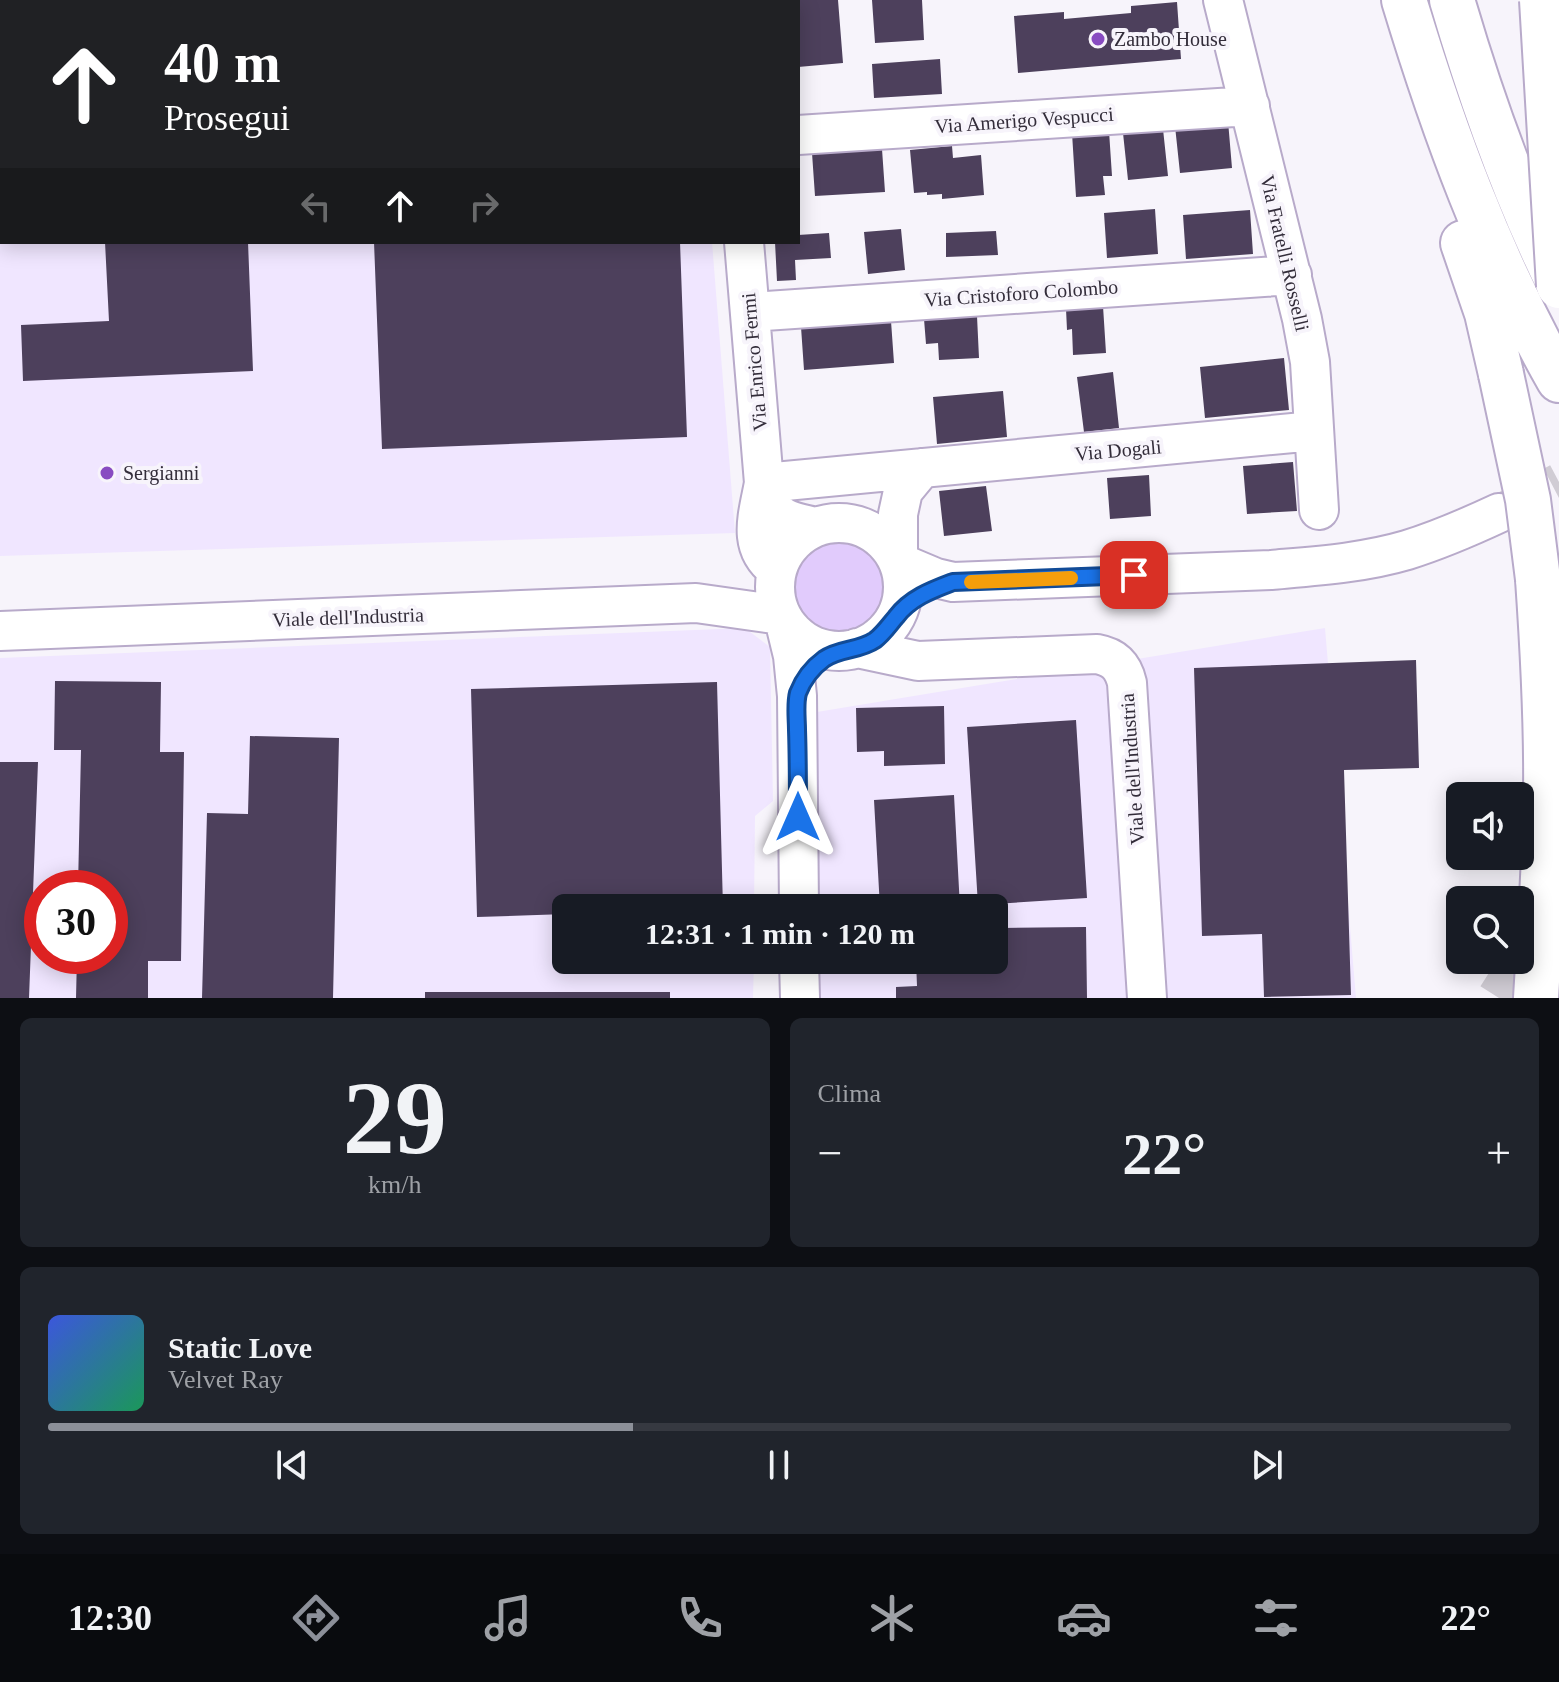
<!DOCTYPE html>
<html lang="it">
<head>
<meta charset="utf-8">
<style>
  :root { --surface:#171b24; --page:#20242c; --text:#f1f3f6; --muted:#9ea1a6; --line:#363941; --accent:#8c9099 }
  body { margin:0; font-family:"Times New Roman",serif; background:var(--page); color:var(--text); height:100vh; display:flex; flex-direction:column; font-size:30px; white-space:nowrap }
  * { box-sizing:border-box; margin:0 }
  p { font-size:26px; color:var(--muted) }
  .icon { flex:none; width:44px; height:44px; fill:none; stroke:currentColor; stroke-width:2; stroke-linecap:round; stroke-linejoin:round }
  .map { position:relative; height:998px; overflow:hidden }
  .panel { display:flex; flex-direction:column; gap:20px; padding:20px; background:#0d0f14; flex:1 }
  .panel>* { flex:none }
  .guide { position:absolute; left:0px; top:0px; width:800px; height:244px; box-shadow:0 4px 20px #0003; background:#202124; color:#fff; overflow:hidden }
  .buttons { position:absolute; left:1446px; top:782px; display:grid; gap:16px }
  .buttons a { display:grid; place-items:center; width:88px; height:88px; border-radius:12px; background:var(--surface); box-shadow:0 4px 20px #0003; font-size:40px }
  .speed { position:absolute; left:24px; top:870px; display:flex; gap:16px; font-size:40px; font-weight:700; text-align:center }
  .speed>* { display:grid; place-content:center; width:104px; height:104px; border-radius:50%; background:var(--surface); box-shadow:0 4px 20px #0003; line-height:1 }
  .speed .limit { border:12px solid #d22; background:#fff; color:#111 }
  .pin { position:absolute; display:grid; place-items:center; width:68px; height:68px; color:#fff; margin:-34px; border-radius:16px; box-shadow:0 4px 12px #0006 }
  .me { position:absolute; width:88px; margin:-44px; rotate:0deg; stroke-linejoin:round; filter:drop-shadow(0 0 6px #0008) }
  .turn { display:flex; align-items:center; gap:28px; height:168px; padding:0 32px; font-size:36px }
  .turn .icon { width:104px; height:104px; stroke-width:2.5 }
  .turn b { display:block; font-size:56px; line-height:68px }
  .lanes { display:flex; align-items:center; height:76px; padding:0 32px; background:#0003; justify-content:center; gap:40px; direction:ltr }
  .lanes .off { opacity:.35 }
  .big { font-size:60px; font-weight:800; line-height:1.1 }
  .panel .card { flex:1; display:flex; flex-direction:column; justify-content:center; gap:12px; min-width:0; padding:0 28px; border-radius:12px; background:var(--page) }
  .panel .dial { align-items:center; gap:0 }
  .dial b { font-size:104px; line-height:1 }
  .song { display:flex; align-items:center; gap:24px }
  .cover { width:96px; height:96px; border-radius:12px; background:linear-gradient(135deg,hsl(230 70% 55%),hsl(150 70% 35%)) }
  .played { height:8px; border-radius:4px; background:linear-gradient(90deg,var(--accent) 40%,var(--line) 40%) }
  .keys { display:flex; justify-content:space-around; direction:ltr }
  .heat { display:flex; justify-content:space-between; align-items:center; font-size:44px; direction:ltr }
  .panel .tiles { flex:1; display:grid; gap:20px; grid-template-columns:1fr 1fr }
  .card:last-child { grid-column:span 2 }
  .trip { position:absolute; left:552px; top:894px; width:456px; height:80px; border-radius:12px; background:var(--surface); box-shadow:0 4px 20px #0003; font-weight:800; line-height:80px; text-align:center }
  .tabs { display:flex; height:128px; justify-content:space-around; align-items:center; background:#090b0e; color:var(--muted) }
  .tabs .icon { width:56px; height:56px }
  .tabs .on { color:var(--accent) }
  .tabs b { font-size:36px; color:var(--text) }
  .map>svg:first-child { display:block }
  .built { fill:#f0e6ff; fill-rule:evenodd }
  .green { fill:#e1cbfc }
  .building { fill:#4d405c }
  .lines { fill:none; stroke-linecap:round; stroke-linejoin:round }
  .minor-tunnel { stroke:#d0ccd4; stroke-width:38; stroke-dasharray:38 19; stroke-linecap:butt }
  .highway-tunnel { stroke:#d0ccd4; stroke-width:44; stroke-dasharray:44 22; stroke-linecap:butt }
  .minor-casing { stroke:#b8aaca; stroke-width:42 }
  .highway-casing { stroke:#b8aaca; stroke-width:48 }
  .minor { stroke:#fff; stroke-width:38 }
  .highway { stroke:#fff; stroke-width:44 }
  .highway-bridge-casing { stroke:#b8aaca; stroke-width:48; stroke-linecap:butt }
  .highway-bridge { stroke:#fff; stroke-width:44 }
  .route-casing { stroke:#114b97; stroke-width:20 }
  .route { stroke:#1a73e8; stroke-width:14 }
  .slow { stroke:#f59e0b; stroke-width:14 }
  .poi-dot { fill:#884bc1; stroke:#f7f4fb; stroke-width:3 }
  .labels { text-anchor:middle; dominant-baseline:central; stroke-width:8; stroke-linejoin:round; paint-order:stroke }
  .poi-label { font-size:20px; fill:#332d3a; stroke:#f7f4fb; text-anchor:start }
  .street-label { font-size:20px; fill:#332d3a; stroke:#f7f4fb }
</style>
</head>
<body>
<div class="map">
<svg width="1559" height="998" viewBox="0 0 1559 998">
  <rect width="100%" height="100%" fill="#f7f4fb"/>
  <!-- built -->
  <path class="built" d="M26,0H690L691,2H5Z
    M0,2H2V242H712L735,533L0,556Z
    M745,628L770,647L773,801L755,816L754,908H566V960H754L753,998H0V658ZM42,888H110V956H42Z
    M1325,628L1356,998H817V960H994V908H817V712Z"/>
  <!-- green -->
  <path class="green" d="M793 588a48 48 0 1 1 96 0a48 48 0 1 1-96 0Z"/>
  <!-- building -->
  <path class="building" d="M798,0H838L843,63L798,67Z
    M872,0H922L924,40L875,43Z
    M1177,2L1181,59L1018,73L1014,16L1064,12V19L1131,13V6Z
    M940,59L942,94L874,98L872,64Z
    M1228,121L1232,168L1180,173L1175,126Z
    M1163,129L1168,176L1128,180L1123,133Z
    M1109,131L1112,176H1103L1105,195L1076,197L1072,133Z
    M952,146L953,158L981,155L984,195L942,199V194L927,195V192L914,193L910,150Z
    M882,149L885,192L815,196L812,153Z
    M1155,209L1158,254L1107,258L1104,213Z
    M1250,210L1253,254L1186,259L1183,215Z
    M901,229L905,270L868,274L864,232Z
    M996,231L998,255L946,257V233Z
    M829,233L831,258L795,260L796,280L777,281L775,242H798V235Z
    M105,242H248L253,371L23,381L21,325L109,321Z
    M374,242H680L687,437L382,449Z
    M1103,306L1106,353L1073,355L1072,329L1067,330L1066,309Z
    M977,316L979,358L939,360L938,343L926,344L924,319Z
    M891,321L894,363L804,370L801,327Z
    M1284,358L1289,410L1205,418L1200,367Z
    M1113,372L1119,428L1084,432L1077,377Z
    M1003,391L1007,437L937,444L933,397Z
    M1293,462L1297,511L1247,514L1243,466Z
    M1149,475L1151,516L1110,519L1107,478Z
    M986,486L992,531L944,536L939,491Z
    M1416,660L1419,768L1344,770L1351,995L1264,997L1262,934L1202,936L1194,668Z
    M55,681L161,682L160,752H184L181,961H148V998H76L77,956H110V888H78L81,750H54Z
    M717,682L723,908H566V914L477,917L471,689Z
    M944,706L945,764L884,766V751L857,752L856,708Z
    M1076,720L1087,898L978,905L967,727Z
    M250,736L339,738L333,998H202L207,813L248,814Z
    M0,762H38L29,998H0Z
    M954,795L960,908H880L874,800Z
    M1086,927L1087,998H896V987L917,986L916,960H994V950H1003L1002,928Z
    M425,992H670V998H425Z"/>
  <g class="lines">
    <!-- minor-tunnel -->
    <path class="minor-tunnel" d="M1502,512L1559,482"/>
    <!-- highway-tunnel -->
    <path class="highway-tunnel" d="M1499,998L1513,976L1552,924"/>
    <!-- minor casing -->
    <g class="minor-casing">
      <path id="minor" d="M724,0V2
        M1223,0L1302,319L1310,362L1319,510
        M798,135L1250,106
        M744,242L764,483C771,517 784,521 817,527
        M750,312L1292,275
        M764,483L1314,431
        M764,483C758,516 746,547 777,570
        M775 587a64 64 0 1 1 128 0a64 64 0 1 1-128 0Z
        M898,562L936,578L953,582L1271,570C1316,566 1363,563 1407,550C1439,540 1469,527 1499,513
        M898,562V514L903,491L922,468
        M785,623L793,656L797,696L799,908
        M0,631L696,603L781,615
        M857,648L918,661L1097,654C1114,657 1123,666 1127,683L1147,998
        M799,960L800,998"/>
    </g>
    <!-- highway casing -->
    <g class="highway-casing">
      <path id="highway" d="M1404,0C1444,132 1491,260 1559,380
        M1452,0C1480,96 1514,192 1558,282
        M1463,243L1487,313L1501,374
        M1536,998C1540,930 1545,863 1546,795C1547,723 1543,651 1538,579"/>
    </g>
    <!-- minor -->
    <use href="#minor" class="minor"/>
    <!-- highway -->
    <use href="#highway" class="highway"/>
    <!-- highway-bridge casing -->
    <g class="highway-bridge-casing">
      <path id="highway-bridge" d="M1542,0L1559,286
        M1501,374L1528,500L1538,579"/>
    </g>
    <!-- highway-bridge -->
    <use href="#highway-bridge" class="highway-bridge"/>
  </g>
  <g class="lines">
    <!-- route casing -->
    <g class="route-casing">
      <path id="route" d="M798,817C798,788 798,759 797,730C797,719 795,704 798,693C803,680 813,667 824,659C840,648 859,651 875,640C884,633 889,625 896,617C910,598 932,590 953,582L1134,575"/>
    </g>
    <!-- route -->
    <use href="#route" class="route"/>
    <!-- slow -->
    <path class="slow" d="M971,582L1071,578"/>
  </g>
  <!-- markers -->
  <g class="poi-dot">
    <circle cx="1098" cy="39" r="8"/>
    <circle cx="107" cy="473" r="8"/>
  </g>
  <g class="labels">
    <!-- poi labels -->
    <g class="poi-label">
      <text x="1114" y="39">Zambo House</text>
      <text x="123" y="473">Sergianni</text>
    </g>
    <!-- street labels -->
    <g class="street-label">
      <text transform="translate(1024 120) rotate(-4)">Via Amerigo Vespucci</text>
      <text transform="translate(1285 253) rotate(77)">Via Fratelli Rosselli</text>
      <text transform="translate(1021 293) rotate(-4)">Via Cristoforo Colombo</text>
      <text transform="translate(754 362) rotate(-95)">Via Enrico Fermi</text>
      <text transform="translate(1118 450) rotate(-5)">Via Dogali</text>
      <text transform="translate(348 617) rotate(-2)">Viale dell'Industria</text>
      <text transform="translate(1132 769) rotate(-94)">Viale dell'Industria</text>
    </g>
  </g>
</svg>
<div class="buttons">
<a><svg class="icon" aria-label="sound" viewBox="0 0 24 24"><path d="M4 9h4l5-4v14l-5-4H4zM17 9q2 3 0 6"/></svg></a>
<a><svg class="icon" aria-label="search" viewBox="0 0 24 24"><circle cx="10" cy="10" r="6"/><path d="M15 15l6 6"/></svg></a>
</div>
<div class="speed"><div class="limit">30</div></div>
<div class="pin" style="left:1134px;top:575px;background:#d93025"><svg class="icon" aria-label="arrive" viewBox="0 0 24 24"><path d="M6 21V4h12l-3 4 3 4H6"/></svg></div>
<svg class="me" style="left:798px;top:817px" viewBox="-20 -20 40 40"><path d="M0-17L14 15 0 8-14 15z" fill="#1a73e8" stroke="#fff" stroke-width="4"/></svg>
<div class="trip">12:31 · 1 min · 120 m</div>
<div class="guide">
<div class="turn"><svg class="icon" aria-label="ahead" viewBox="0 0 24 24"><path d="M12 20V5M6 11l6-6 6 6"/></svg><div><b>40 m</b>Prosegui</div></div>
<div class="lanes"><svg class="icon off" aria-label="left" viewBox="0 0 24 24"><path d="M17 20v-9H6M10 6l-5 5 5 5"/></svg><svg class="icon" aria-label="ahead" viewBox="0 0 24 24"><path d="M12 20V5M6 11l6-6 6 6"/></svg><svg class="icon off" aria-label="right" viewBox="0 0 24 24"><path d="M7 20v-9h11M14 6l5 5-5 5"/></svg></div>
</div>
</div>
<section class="panel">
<div class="tiles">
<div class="card dial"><b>29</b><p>km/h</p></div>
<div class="card"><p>Clima</p>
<div class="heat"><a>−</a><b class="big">22°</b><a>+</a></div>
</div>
<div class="card">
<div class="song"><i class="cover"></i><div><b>Static Love</b><p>Velvet Ray</p></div></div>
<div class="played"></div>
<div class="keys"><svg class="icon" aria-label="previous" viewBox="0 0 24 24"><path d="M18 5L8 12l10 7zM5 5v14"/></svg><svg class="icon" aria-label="pause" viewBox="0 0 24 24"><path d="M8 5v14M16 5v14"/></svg><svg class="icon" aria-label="next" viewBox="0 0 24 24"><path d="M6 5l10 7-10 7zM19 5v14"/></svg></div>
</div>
</div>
</section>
<nav class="tabs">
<b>12:30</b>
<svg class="icon on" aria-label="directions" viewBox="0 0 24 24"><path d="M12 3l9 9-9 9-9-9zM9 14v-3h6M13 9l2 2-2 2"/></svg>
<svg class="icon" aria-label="music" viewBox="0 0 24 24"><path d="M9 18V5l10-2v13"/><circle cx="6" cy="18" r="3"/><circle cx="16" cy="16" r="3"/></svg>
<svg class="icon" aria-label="phone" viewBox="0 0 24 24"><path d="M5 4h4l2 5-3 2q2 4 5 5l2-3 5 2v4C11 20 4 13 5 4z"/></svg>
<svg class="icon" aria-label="climate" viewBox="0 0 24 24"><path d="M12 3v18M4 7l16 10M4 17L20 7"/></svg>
<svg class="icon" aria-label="car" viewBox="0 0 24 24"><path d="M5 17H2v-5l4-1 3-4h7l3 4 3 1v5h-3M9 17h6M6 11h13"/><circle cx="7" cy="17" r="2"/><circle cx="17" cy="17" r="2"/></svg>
<svg class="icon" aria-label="filters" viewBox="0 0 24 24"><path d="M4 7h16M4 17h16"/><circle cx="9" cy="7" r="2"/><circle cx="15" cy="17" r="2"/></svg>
<b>22°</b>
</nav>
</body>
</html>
